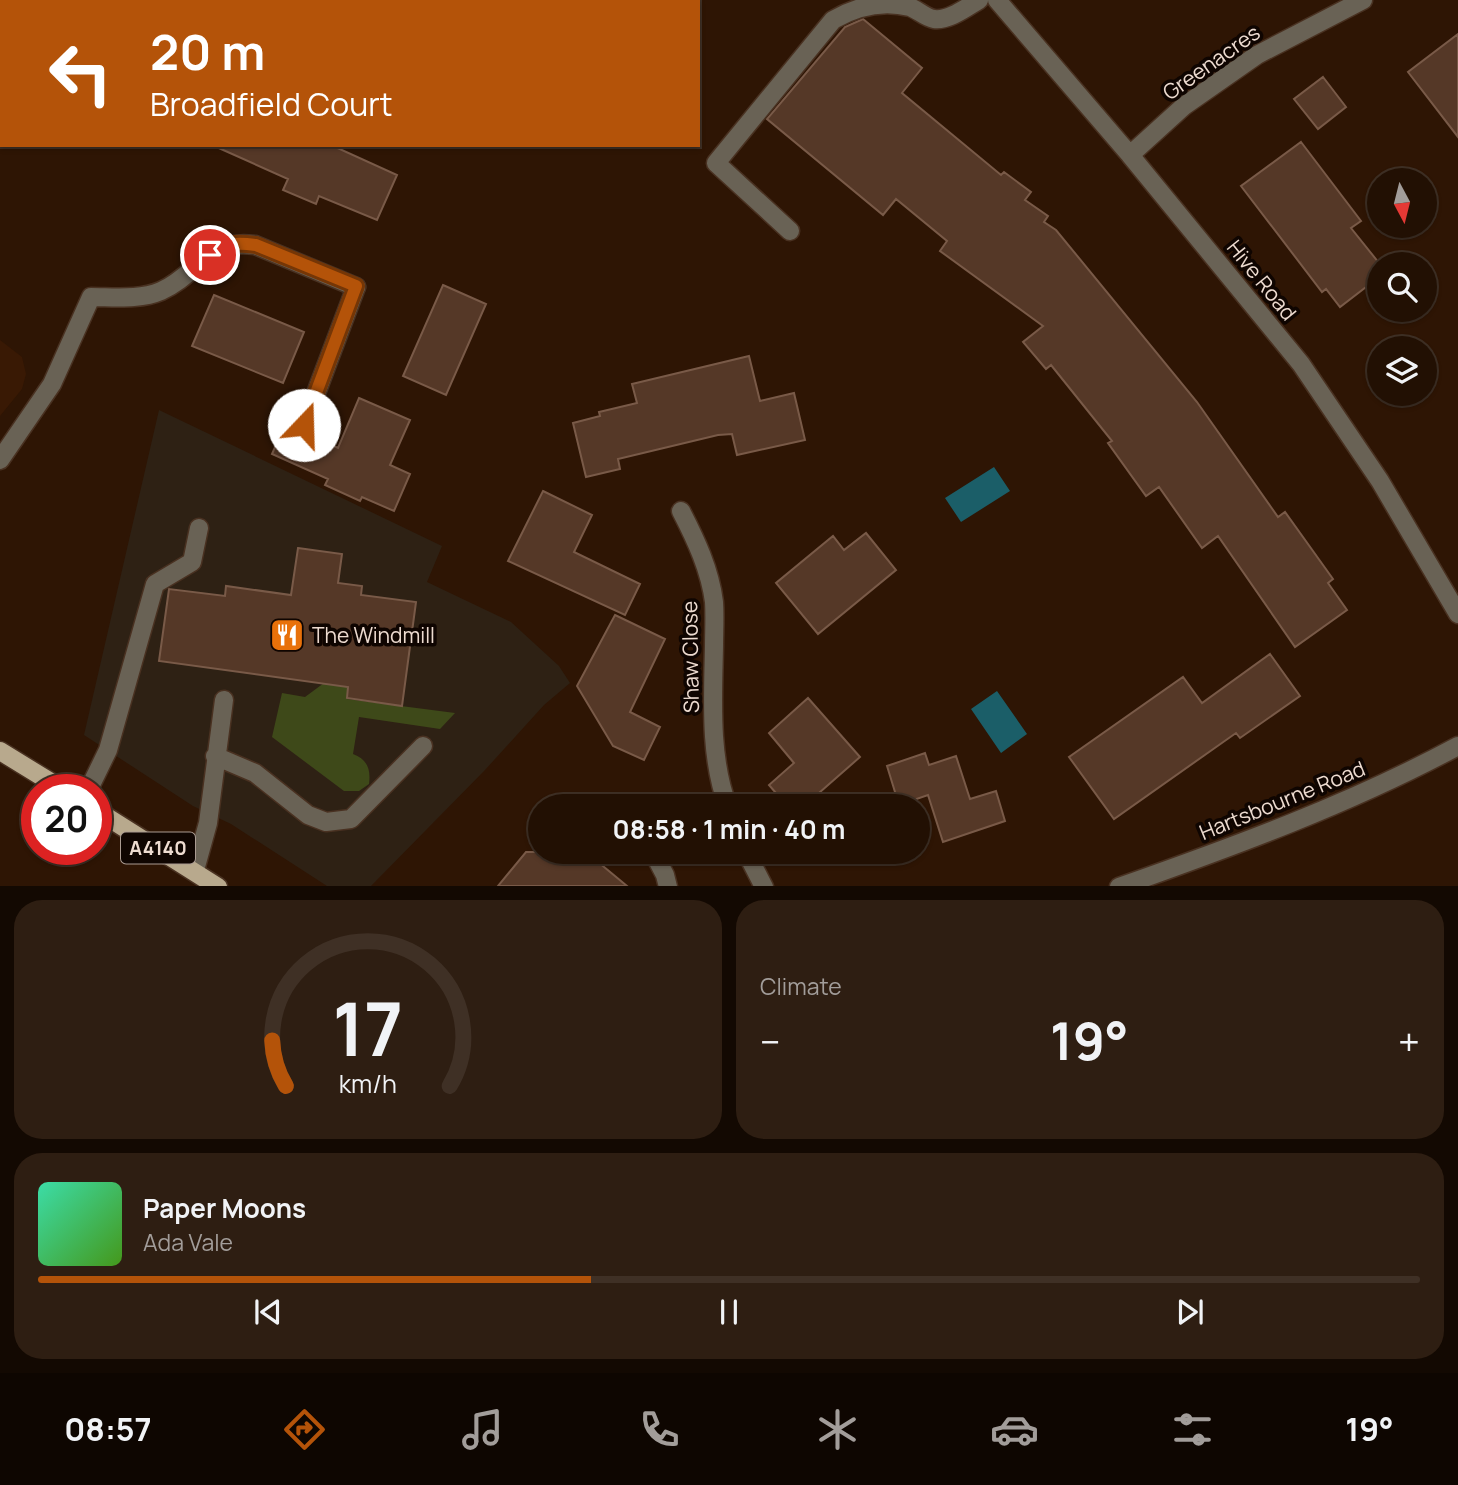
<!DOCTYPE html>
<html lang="en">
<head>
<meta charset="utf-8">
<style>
  :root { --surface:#221003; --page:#2e1e12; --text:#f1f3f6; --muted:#a29d9a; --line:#3f3025; --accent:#b45309 }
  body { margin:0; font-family:Manrope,sans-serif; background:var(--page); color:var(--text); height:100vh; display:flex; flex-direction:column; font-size:26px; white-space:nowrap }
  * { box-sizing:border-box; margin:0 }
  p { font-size:23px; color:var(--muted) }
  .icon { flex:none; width:38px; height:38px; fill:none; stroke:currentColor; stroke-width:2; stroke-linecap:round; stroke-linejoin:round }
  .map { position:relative; height:886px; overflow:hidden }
  .sheet { display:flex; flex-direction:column; gap:14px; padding:14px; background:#130902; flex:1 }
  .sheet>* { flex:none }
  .top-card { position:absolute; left:0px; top:0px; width:700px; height:147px; box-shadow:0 2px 5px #0004,0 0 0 2px var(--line); background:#b45309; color:#fff; overflow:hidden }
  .needle { width:46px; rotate:173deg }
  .fabs { position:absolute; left:1367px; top:168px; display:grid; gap:14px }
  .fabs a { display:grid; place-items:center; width:70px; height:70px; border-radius:50%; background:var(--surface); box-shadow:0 2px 5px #0004,0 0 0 2px var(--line); font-size:35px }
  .speed { position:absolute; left:21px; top:774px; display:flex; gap:14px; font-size:35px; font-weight:700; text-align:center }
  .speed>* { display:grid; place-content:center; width:91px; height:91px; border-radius:50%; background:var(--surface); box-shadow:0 2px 5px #0004,0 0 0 2px var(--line); line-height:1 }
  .speed .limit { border:10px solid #d22; background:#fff; color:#111 }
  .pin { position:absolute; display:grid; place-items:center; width:60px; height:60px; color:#fff; margin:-30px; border:4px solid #fff; border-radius:50%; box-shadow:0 2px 7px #0007 }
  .me { position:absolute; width:77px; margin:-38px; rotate:21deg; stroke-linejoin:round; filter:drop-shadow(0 0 5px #0008) }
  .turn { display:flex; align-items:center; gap:24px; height:147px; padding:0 35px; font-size:32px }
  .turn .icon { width:91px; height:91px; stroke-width:2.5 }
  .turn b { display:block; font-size:49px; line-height:60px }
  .big { font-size:52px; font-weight:700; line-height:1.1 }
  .sheet .tile { flex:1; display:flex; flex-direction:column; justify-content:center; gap:10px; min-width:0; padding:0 24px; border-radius:28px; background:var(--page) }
  .sheet .dial { align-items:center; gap:0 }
  .dial svg { height:182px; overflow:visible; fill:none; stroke:var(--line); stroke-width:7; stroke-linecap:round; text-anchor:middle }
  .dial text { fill:var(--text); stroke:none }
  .song { display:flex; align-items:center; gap:21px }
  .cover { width:84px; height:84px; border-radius:10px; background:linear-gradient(135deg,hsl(160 70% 55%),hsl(100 70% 35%)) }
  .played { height:7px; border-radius:4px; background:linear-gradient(90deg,var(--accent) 40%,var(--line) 40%) }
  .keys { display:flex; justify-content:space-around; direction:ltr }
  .heat { display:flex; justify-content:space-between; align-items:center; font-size:38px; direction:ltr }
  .sheet .tiles { flex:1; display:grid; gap:14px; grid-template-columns:1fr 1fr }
  .tile:last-child { grid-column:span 2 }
  .trip { position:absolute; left:528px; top:794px; width:402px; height:70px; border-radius:35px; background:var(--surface); box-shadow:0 2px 5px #0004,0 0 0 2px var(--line); font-weight:700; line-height:70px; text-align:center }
  .tab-bar { display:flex; height:112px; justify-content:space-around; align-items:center; background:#0e0601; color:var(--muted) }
  .tab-bar .icon { width:49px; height:49px }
  .tab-bar .current { color:var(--accent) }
  .tab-bar b { font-size:32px; color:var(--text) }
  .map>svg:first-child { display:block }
  .commercial { fill:#2e2114 }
  .built { fill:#391904 }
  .green { fill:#3e4919 }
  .water { fill:#1b5e68 }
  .building { fill:#553827; stroke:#795a48; stroke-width:2 }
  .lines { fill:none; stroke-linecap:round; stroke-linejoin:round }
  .service-casing { stroke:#493121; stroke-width:21 }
  .minor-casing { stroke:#493121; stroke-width:21 }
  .primary-casing { stroke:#493121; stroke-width:21 }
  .service { stroke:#696255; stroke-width:18 }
  .minor { stroke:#696255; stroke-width:18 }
  .primary { stroke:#b8a98d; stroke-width:18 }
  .route-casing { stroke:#753606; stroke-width:18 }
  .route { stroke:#b45309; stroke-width:12 }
  .labels { text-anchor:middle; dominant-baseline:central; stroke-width:7; stroke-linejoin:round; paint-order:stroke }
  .shield { fill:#0f0501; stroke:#aa9b92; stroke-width:2 }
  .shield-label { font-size:19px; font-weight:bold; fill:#eddbd0 }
  .street-label { font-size:21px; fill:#eddbd0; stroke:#0f0501 }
  .poi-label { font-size:21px; fill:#eddbd0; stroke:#0f0501; text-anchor:start }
</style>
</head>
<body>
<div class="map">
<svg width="1458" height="887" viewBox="0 0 1458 887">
  <rect width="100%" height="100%" fill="#2e1504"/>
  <!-- commercial -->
  <path class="commercial" d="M159,410L442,546L427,582L511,622L559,666L570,683L544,705L485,770L371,886H327L231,824L193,806L84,735Z"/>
  <!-- built -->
  <path class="built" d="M317,0H583V2H317Z
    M0,340L22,357L26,374L22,389L0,416Z"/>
  <!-- green -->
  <path class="green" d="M324,683L348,687L347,699L455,713L440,729L359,717L353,754C367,759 371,769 369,784L359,791H344L272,737L282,693L305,697Z"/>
  <!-- water -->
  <path class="water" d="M994,467L1010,491L961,522L945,498Z
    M997,691L1027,734L1001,753L971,709Z"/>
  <!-- building -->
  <path class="building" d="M863,19L922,68L902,93L1001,175L1004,172L1031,192L1025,200L1048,216L1044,222L1056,230L1197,402L1278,517L1285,512L1333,579L1328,583L1347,610L1295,647L1218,536L1202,548L1159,487L1146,496L1108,443L1112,441L1051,365L1046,369L1023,342L1043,326L940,251L947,241L896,199L883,215L767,119L845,27Z
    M1458,34V137L1408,72Z
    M1323,77L1346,107L1318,129L1294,99Z
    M1301,142L1361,221L1351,228L1379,263V277L1340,307L1326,289L1322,292L1241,186Z
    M212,145H331L397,175L377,220L319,196L316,204L283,190L288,179Z
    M443,285L486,304L446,395L403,376Z
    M214,295L304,332L283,383L192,346Z
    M749,356L760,401L794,393L805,440L737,455L732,434L718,435L618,459L620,469L586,477L573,423L600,416L599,412L637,403L632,384Z
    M359,398L410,420L390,465L410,474L394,511L362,497L360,501L325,485L328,479L272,454L285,424L293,428L299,435H309L338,448Z
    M543,491L592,515L574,552L640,584L625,615L508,561Z
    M866,533L896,570L818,634L776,583L833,536L844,550Z
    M298,548L342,554L338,583L362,586L361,595L416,602L402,706L347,698L348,687L159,661L169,589L225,596L226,586L291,595Z
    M615,615L665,639L630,712L660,727L644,760L613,746L577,686Z
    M1270,654L1300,696L1240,738L1236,733L1114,819L1069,757L1183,677L1202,703Z
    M808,698L860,757L803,807H788L769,785L794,763L769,733Z
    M925,753L929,765L956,756L970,799L996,791L1005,821L943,842L928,795L899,805L887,766Z
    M526,852H586L627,886H498Z"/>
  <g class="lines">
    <!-- service casing -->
    <g class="service-casing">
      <path id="service" d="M471,2L487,0
        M790,231L716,163L833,20C857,6 882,0 910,7C918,10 926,18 934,19C949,21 967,7 979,0
        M304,425L356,287
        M215,756L255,773L308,815L326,822L351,819L423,746
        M89,789L108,750L155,584L192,562L199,528
        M653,852L665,875L668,887
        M195,870L208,823L224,700"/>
    </g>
    <!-- minor casing -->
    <g class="minor-casing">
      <path id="minor" d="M997,0L1130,155L1301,364L1380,481L1458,614
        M1130,155L1184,106L1257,55L1363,0
        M0,460L52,384L91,297C114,297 140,300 161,291C199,274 207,238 255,245L356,287
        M681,511C696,540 710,570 714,602C715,617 714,632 714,646C713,698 709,757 728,807
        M746,852L764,887
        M1119,887C1235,846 1350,804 1458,746"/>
    </g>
    <!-- primary casing -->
    <g class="primary-casing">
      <path id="primary" d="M0,751L62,789
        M96,810L218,887"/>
    </g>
    <!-- service -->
    <use href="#service" class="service"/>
    <!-- minor -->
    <use href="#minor" class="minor"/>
    <!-- primary -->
    <use href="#primary" class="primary"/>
  </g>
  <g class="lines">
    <!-- route casing -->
    <g class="route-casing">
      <path id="route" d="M210,255C227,243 235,242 256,245L356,286L304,425"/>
    </g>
    <!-- route -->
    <use href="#route" class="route"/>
  </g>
  <!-- icons -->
  <defs>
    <g id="restaurant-square" transform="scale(1.75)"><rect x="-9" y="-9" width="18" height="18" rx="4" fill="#e8710a" stroke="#0f0501"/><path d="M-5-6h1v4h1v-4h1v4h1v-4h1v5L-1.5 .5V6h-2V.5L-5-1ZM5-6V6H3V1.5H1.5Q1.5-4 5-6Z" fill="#fff"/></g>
  </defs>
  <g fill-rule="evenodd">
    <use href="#restaurant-square" x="287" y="635"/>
  </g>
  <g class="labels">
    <!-- shield labels -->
    <rect class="shield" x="121" y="832.5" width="74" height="31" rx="5"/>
    <g class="shield-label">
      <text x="158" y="848">A4140</text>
    </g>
    <!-- street labels -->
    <g class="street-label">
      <text transform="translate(1211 62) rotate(-35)">Greenacres</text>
      <text transform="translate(1262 280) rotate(51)">Hive Road</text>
      <text transform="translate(690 657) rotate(-91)">Shaw Close</text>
      <text transform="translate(1282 800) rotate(-22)">Hartsbourne Road</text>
    </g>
    <!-- poi labels -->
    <g class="poi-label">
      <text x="312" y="635">The Windmill</text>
    </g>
  </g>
</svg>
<div class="fabs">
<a><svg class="needle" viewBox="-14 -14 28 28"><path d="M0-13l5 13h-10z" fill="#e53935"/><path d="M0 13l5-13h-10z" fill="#a29d9a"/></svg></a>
<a><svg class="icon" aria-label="search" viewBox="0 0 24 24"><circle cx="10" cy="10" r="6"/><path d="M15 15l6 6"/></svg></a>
<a><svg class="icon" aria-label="layers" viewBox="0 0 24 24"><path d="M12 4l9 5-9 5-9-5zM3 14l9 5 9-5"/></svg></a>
</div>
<div class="speed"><div class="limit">20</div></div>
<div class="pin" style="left:210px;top:255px;background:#d93025"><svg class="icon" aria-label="arrive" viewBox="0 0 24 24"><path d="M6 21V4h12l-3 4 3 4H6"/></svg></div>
<svg class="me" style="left:304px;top:425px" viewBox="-20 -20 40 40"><circle r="19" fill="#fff"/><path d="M0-13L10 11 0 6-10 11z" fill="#b45309"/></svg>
<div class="trip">08:58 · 1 min · 40 m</div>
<div class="top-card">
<div class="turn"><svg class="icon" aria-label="left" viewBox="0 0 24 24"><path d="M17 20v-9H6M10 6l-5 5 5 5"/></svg><div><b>20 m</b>Broadfield Court</div></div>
</div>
</div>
<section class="sheet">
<div class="tiles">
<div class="tile dial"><svg viewBox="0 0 100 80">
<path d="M14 69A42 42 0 1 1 86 69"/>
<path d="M14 69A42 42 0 0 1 8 49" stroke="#b45309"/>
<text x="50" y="56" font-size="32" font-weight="700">17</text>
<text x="50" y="72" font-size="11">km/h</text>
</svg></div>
<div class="tile"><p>Climate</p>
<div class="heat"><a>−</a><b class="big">19°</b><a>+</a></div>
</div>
<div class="tile">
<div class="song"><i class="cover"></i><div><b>Paper Moons</b><p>Ada Vale</p></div></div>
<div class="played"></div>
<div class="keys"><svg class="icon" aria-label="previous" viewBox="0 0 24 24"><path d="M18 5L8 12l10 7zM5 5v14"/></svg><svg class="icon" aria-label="pause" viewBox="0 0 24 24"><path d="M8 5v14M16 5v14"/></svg><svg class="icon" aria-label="next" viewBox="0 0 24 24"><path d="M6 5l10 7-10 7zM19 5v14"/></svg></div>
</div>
</div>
</section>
<nav class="tab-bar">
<b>08:57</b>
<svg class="icon current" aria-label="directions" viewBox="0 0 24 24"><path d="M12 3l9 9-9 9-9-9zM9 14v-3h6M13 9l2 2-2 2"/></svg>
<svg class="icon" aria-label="music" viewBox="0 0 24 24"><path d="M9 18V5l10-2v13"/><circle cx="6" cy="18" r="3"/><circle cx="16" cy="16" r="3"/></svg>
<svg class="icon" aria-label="phone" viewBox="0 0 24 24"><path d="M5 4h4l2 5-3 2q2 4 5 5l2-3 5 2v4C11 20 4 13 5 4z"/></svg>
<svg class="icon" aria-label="climate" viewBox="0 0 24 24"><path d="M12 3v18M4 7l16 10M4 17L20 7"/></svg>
<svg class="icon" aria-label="car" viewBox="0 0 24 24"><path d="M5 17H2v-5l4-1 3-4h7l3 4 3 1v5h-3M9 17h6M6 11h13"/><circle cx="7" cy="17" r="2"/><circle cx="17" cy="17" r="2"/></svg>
<svg class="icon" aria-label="filters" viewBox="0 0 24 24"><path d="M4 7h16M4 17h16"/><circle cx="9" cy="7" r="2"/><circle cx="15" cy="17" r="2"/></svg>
<b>19°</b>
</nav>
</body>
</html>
